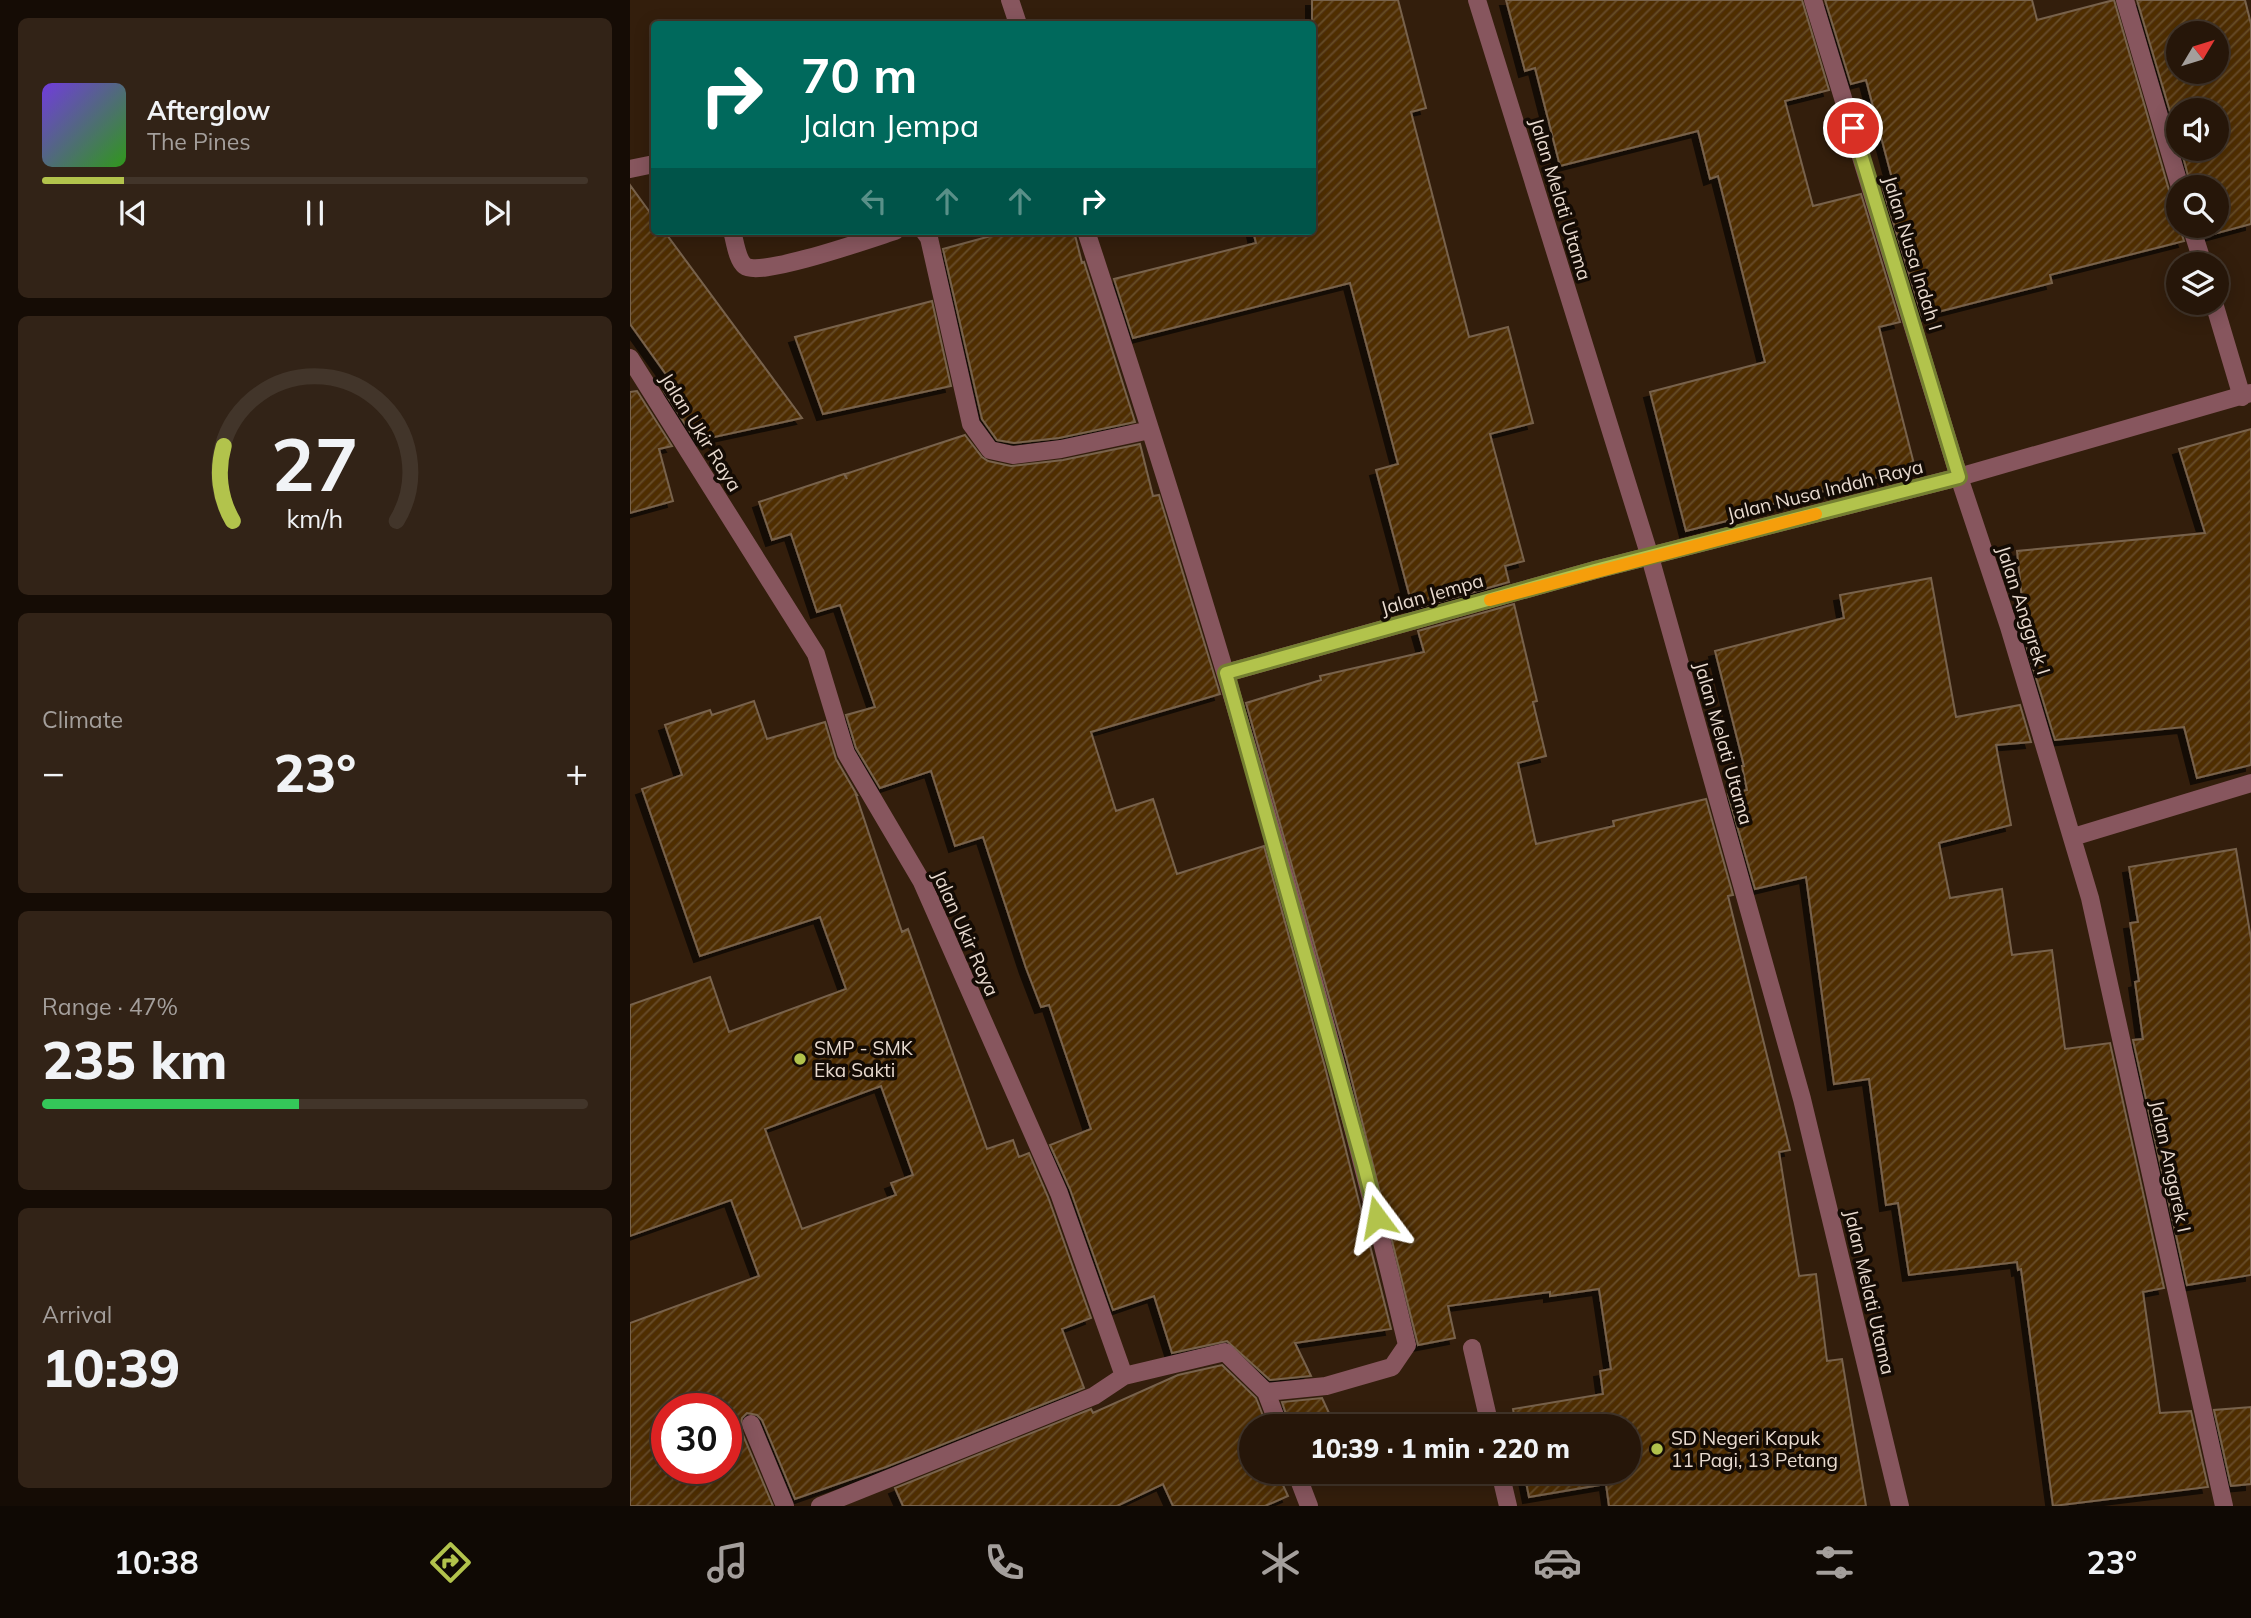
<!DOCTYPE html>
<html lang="en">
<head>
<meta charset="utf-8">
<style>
  :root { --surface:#261609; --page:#322317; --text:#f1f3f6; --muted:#a49f9c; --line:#42352a; --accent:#b2c34c }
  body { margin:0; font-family:Mulish,sans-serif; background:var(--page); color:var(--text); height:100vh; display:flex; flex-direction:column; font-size:26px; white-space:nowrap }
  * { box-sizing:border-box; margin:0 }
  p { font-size:23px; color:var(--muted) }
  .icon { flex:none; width:38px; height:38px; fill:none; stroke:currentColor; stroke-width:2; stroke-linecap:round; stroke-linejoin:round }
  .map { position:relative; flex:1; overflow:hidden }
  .panel { display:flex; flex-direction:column; gap:18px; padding:18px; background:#150c05; width:630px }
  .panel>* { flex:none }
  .banner { position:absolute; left:21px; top:21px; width:665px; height:214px; border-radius:7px; box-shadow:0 4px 18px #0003,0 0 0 2px var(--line); background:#00695c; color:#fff; overflow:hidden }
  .needle { width:46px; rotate:52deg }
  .buttons { position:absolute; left:1536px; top:21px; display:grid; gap:14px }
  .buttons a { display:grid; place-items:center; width:63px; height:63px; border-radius:50%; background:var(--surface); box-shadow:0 4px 18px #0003,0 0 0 2px var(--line); font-size:35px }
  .speed { position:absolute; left:21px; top:1393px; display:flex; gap:14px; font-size:35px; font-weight:700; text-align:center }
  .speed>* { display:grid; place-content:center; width:91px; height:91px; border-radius:50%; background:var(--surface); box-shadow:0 4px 18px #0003,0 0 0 2px var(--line); line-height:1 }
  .speed .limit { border:10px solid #d22; background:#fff; color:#111 }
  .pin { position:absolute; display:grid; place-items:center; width:60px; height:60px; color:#fff; margin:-30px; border:4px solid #fff; border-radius:50%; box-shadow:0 2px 7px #0007 }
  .me { position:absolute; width:77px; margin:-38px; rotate:347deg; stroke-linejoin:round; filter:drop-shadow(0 0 5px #0008) }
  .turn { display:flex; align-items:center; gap:24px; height:147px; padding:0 35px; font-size:32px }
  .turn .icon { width:91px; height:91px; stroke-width:2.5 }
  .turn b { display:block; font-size:49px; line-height:60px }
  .lanes { display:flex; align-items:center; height:66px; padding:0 35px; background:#0003; justify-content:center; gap:35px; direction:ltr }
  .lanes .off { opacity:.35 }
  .big { font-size:52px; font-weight:800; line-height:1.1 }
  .panel .widget { flex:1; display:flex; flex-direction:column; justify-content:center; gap:10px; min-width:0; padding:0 24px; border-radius:10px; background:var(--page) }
  .panel .dial { align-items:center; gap:0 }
  .dial svg { height:182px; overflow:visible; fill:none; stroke:var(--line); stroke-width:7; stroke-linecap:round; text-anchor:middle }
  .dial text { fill:var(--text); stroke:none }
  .song { display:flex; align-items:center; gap:21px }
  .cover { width:84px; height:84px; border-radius:10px; background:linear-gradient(135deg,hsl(260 70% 55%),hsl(110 70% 35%)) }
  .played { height:7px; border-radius:4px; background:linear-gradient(90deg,var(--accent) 15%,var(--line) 15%) }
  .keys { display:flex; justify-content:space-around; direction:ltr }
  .heat { display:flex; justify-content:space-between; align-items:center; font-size:38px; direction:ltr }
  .charge { height:10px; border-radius:5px; background:linear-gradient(90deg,#34c759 47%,var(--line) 0) }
  .trip { position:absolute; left:609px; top:1414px; width:402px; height:70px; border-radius:35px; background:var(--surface); box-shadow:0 4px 18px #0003,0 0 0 2px var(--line); font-weight:800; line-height:70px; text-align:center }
  .tab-bar { display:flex; height:112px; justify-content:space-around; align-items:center; background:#0f0904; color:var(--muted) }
  .tab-bar .icon { width:49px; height:49px }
  .tab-bar .current { color:var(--accent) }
  .tab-bar b { font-size:32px; color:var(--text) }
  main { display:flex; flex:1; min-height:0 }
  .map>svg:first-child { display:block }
  .building { fill:url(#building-hatch); stroke:#78624c; stroke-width:2; fill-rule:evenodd; filter:url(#shadow) }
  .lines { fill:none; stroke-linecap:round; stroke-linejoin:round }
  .minor { stroke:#87565e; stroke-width:18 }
  .route-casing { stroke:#747f31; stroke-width:18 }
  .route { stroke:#b2c34c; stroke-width:12 }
  .slow { stroke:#f59e0b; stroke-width:12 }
  .poi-dot { fill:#b2c34c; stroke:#140b04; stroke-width:2.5 }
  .labels { text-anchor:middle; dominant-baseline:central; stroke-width:7; stroke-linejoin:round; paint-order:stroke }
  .street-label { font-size:19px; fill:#e8dacf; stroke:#140b04 }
  .poi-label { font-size:19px; fill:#e8dacf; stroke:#140b04; text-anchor:start }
</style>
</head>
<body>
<main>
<section class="panel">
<div class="widget">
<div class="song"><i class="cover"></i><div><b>Afterglow</b><p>The Pines</p></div></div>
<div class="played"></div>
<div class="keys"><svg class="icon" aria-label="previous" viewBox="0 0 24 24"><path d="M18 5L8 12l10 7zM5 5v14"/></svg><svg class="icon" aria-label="pause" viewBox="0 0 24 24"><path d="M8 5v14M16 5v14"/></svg><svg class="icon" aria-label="next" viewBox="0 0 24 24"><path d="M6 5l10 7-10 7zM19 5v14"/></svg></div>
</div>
<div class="widget dial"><svg viewBox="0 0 100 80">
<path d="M14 69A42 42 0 1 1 86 69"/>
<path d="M14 69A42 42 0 0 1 10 36" stroke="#b2c34c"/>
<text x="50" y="56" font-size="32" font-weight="700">27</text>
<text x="50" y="72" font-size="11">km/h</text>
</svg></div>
<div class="widget"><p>Climate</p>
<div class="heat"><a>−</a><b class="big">23°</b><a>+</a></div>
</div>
<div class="widget"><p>Range · 47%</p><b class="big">235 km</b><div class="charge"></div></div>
<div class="widget"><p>Arrival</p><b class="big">10:39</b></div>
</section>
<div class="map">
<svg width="1621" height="1506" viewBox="0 0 1621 1506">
  <defs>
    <pattern id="building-hatch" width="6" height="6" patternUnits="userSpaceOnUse" patternTransform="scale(1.75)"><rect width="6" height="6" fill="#4f2f06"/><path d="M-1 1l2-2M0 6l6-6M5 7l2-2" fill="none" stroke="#684d29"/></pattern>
    <filter id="shadow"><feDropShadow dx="-6" dy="6" stdDeviation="0" flood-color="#0009"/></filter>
  </defs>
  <rect width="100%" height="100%" fill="#331e0c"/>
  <!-- building -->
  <path class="building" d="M682,0H768L796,108L781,112L839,337L878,327L903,423L860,434L894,561L875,566L879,582L783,609L746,470L768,464L720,283L503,338L484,279L626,243L623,231H682Z
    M876,0H1172L1199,90L1155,101L1183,206L1231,194L1270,322L1249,327L1285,468L1115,511L1117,516L1056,531L1020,392L1135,362L1088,176L1080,179L1068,131L930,166L905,68L895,71Z
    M1195,0H1402L1407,20L1484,0L1539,190L1543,196L1549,198V226L1554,241L1420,275L1422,283L1292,316L1253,189L1264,186L1236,80L1221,84Z
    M1507,0H1615L1621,24V224L1576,236L1573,226H1587V187H1561L1551,149H1587V110H1549V142ZM1549,33H1587V72H1549Z
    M0,185L24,218V231H34L172,418L66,441L34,391L45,387L0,324Z
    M379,231H444L452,263L454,262L505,422L429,438L384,443L367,440L352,419L313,249Z
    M302,301L321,386L193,414L165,337Z
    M7,391L42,446L29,449L43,501L0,513V392Z
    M1621,429V765L1567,778L1554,727L1425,740L1397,648L1387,551L1575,533L1549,449Z
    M335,435L352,457L358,461L381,466L433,460L510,444L523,496L529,495L590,694L461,732L486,811L523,799L547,874L634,846L695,1067L761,1329L665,1343L681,1376L640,1380L597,1341L542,1353L524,1296L483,1310L440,1189L420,1145L461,1129L419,1005L411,1007L396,968L353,837L325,846L301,771L250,788L226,748L216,715L245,707L210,605L187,612L161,534L142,540L129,502L214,474L217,479L215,474Z
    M1301,578L1326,717L1390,705L1401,742L1366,745L1381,825L1309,843L1320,898L1372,889L1382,955L1422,950L1435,1049L1480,1043L1534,1288L1513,1292L1530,1413L1561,1411L1578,1487L1423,1506L1391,1269L1388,1270L1387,1262L1279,1275L1268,1203L1256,1205L1239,1079L1204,1084L1176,877L1125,889L1098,794L1117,790L1112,766H1114L1085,651L1214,618L1210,595Z
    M884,604L907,701L903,702L916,756L888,763L906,844L984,826L983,821L1076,799L1103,895L1098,896L1160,1150L1149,1152L1169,1276L1186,1274L1197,1361L1212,1359L1236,1506H979L976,1484L899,1497L894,1472H999V1426H886L883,1409L973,1394L970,1371L981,1369L969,1289L920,1296V1292L818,1306L825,1338L788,1345L717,1061L616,703L691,680L690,676L794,652L788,631Z
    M124,701L137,739L195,722L206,759L227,795H226L272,932L278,929L357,1149L383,1140L389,1157L399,1153L418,1197L461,1318L432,1329L454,1388L256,1467L165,1499L132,1420L127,1415L117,1413L112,1418L110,1428L143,1506H0V1323L129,1276L101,1200L0,1236V1005L80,977L99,1032L216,989L190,917L70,956L12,789L52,775L35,725L80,710L82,715ZM251,1086L283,1175L261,1183L266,1195L172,1229L135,1129ZM37,1409H96V1468H37Z
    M1606,849L1621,939V1275L1557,1285L1503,1040L1513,1039L1505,982L1509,981L1500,923L1508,922L1499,867Z
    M592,1365L626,1398L637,1426H621V1472H647L658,1496L635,1506H543L533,1484L487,1506H273L265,1488L461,1409L463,1413L548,1375Z
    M692,1398L705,1426H660L652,1402Z
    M1621,1407V1484L1601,1486L1584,1410Z"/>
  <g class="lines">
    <!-- minor -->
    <path class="minor" d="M380,0L388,24
      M847,0L1020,557L1172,1099L1270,1506
      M1183,0L1329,477L1379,627L1460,898L1594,1506
      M1495,0L1550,187
      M0,169L24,164
      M1561,226L1573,264
      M102,231C105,241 107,260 115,266C129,278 243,238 265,231
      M294,231L299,238L341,424L360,450L383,455L431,449L520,430
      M456,231C577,598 688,969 777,1345L762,1367L696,1386L636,1392
      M1584,303L1612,397
      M0,358L186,654L216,753L292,882L429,1193L494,1376L595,1352L636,1392L649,1426
      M596,673L965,570L1329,477L1621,393
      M1443,837L1621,783
      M842,1348L860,1426
      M121,1424L155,1506
      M666,1472L679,1506
      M870,1472L878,1506
      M190,1506L464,1396L494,1376"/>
  </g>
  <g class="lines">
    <!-- route casing -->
    <g class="route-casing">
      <path id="route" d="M747,1217L734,1166L596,673L965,570L1329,477L1223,128"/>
    </g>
    <!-- route -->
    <use href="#route" class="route"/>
    <!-- slow -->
    <path class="slow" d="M860,600L1186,514"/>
  </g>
  <!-- markers -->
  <g class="poi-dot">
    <circle cx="170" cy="1059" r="7"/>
    <circle cx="1027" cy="1449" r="7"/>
  </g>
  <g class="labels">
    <!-- street labels -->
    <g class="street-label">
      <text transform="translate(931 199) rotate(73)">Jalan Melati Utama</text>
      <text transform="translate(1283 253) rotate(73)">Jalan Nusa Indah I</text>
      <text transform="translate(71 432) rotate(58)">Jalan Ukir Raya</text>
      <text transform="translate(1195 490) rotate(-14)">Jalan Nusa Indah Raya</text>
      <text transform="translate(802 594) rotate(-16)">Jalan Jempa</text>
      <text transform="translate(1394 610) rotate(72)">Jalan Anggrek I</text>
      <text transform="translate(1094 743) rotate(74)">Jalan Melati Utama</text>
      <text transform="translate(336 933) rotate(66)">Jalan Ukir Raya</text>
      <text transform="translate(1541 1166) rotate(78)">Jalan Anggrek I</text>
      <text transform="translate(1240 1292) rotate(77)">Jalan Melati Utama</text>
    </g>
    <!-- poi labels -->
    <g class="poi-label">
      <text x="184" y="1048">SMP - SMK<tspan x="184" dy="22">Eka Sakti</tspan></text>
      <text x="1041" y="1438">SD Negeri Kapuk<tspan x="1041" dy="22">11 Pagi, 13 Petang</tspan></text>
    </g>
  </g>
</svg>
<div class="buttons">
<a><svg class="needle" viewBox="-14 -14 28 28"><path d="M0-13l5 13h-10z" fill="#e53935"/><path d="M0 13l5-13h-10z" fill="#a49f9c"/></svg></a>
<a><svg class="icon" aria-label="sound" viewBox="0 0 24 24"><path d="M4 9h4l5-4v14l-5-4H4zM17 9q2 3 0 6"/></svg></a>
<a><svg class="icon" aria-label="search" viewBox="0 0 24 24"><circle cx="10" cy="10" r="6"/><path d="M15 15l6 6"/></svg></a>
<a><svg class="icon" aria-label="layers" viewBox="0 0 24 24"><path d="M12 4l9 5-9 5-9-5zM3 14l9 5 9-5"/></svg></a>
</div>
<div class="speed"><div class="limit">30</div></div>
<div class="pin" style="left:1223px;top:128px;background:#d93025"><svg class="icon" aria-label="arrive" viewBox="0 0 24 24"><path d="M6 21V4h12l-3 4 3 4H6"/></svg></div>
<svg class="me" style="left:747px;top:1217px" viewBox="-20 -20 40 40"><path d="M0-17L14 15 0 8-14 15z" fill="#b2c34c" stroke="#fff" stroke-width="4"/></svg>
<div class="trip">10:39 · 1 min · 220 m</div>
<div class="banner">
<div class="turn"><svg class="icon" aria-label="right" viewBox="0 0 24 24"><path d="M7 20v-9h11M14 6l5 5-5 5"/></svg><div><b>70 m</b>Jalan Jempa</div></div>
<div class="lanes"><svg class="icon off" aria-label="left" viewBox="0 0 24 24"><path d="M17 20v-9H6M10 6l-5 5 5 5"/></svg><svg class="icon off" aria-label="ahead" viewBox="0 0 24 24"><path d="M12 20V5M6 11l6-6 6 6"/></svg><svg class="icon off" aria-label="ahead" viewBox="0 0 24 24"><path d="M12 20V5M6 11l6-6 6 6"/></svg><svg class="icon" aria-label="right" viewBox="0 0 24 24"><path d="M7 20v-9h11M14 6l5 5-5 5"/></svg></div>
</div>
</div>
</main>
<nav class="tab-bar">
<b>10:38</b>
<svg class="icon current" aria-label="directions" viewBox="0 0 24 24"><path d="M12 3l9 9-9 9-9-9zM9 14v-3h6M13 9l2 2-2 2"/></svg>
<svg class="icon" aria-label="music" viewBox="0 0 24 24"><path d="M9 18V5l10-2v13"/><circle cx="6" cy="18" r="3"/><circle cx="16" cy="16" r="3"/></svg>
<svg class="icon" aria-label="phone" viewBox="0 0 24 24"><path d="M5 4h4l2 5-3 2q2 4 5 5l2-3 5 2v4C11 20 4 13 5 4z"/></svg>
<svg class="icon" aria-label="climate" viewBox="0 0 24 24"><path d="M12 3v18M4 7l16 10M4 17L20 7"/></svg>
<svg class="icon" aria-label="car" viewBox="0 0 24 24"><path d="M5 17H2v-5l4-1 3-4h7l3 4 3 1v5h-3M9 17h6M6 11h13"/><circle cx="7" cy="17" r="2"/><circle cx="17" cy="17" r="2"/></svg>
<svg class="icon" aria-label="filters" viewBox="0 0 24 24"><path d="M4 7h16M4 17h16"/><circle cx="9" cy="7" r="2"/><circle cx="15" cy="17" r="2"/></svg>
<b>23°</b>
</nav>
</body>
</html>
